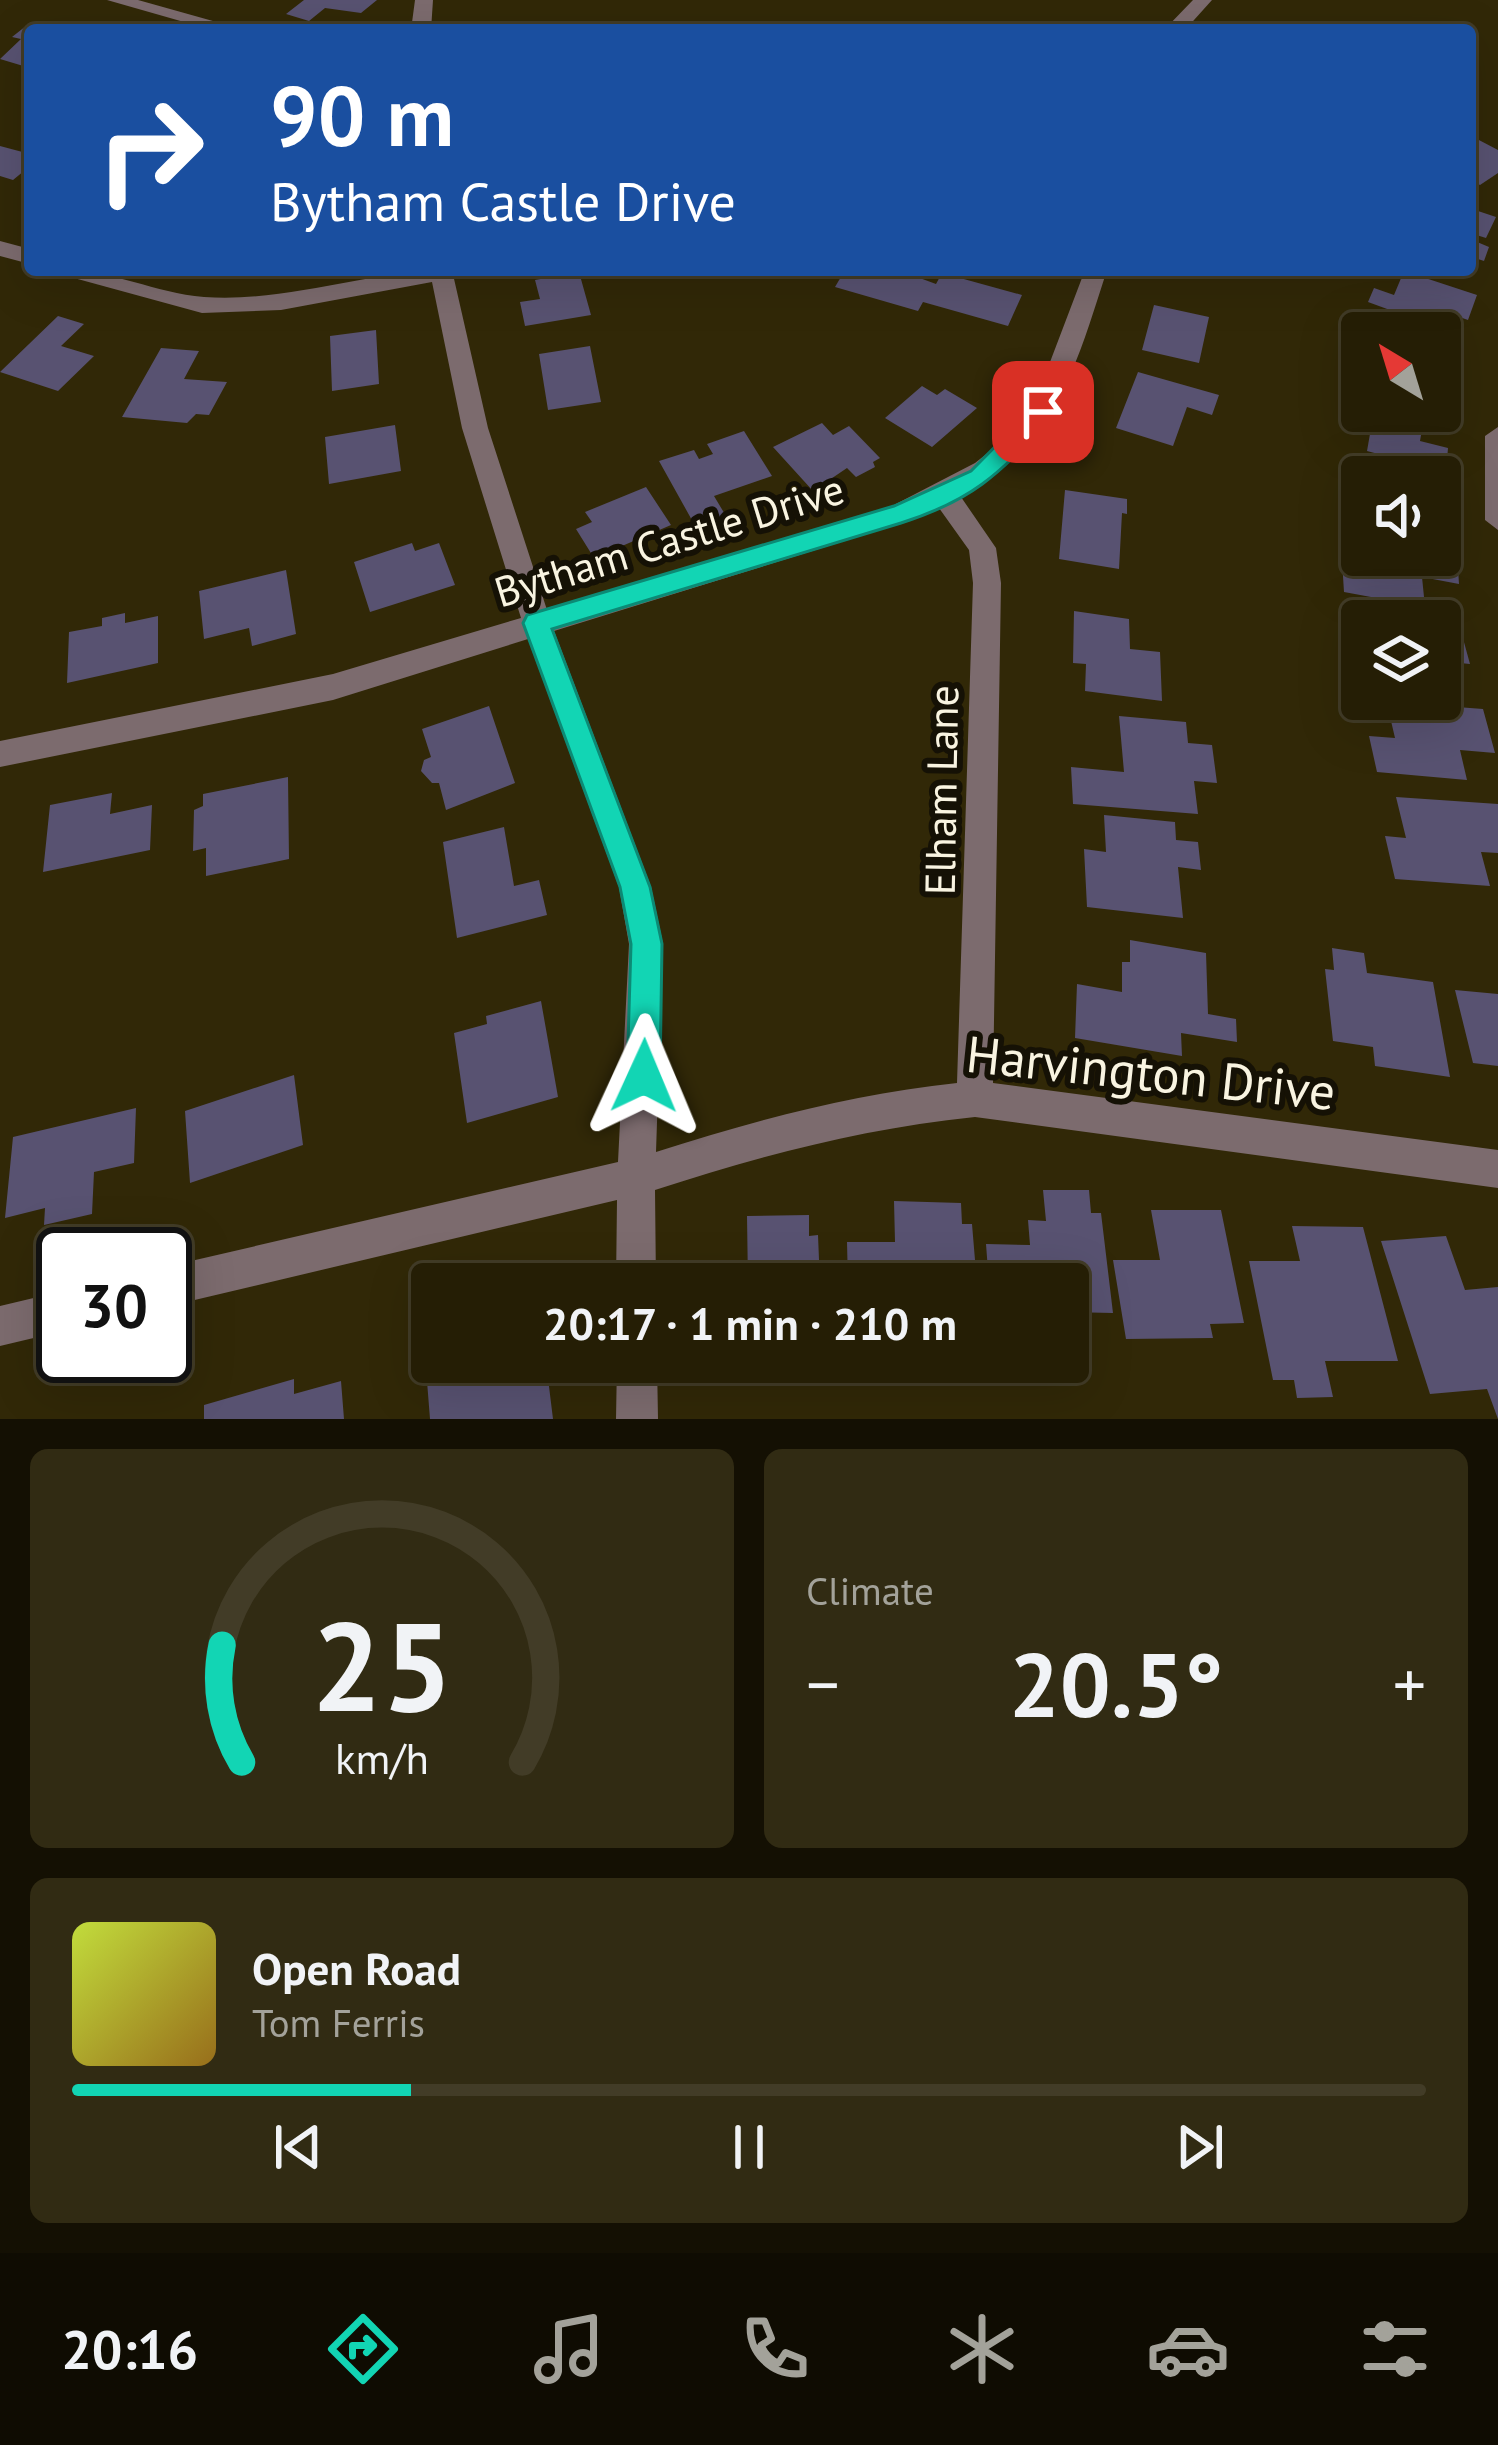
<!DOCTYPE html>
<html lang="en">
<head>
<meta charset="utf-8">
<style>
  :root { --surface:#251e05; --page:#312b13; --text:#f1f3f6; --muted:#a3a29a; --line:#423c27; --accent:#12d5b4 }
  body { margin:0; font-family:"PT Sans",sans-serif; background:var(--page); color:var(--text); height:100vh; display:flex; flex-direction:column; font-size:45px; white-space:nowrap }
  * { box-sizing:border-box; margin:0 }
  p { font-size:39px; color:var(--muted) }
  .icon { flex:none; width:66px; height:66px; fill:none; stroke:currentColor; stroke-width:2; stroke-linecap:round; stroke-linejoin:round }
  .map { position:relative; height:1419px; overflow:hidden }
  .details { display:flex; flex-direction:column; gap:30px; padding:30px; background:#141003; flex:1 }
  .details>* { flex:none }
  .banner { position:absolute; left:24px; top:24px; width:1452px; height:252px; border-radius:12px; box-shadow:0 12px 48px #0002,0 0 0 3px var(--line); background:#1a4fa0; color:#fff; overflow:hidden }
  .needle { width:78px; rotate:322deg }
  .controls { position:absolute; left:1341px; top:312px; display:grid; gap:24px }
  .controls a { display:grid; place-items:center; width:120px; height:120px; border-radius:12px; background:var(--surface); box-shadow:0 12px 48px #0002,0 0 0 3px var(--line); font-size:60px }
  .speed { position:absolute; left:36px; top:1227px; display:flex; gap:24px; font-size:60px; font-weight:700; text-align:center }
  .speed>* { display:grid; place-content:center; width:156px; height:156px; border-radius:50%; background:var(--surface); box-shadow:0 12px 48px #0002,0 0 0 3px var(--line); line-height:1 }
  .speed .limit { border:6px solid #111; border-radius:18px; background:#fff; color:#111 }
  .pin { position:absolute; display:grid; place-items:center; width:102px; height:102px; color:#fff; margin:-51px; border-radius:24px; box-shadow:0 6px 18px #0006 }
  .me { position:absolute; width:132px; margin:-66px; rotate:1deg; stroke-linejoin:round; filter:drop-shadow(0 0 9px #0008) }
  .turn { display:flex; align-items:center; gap:42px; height:252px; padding:0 48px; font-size:54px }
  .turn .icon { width:156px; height:156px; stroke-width:2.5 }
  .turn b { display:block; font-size:84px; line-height:102px }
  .big { font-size:90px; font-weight:700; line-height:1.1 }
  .details .tile { flex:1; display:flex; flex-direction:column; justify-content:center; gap:18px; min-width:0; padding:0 42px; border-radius:18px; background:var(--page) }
  .details .dial { align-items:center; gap:0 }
  .dial svg { height:312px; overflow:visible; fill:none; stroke:var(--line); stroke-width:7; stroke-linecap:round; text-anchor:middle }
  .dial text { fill:var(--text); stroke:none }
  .song { display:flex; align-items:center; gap:36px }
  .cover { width:144px; height:144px; border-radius:18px; background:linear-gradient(135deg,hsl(70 70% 55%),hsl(40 70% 35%)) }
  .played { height:12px; border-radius:6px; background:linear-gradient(90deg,var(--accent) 25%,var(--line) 25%) }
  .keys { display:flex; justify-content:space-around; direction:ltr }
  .heat { display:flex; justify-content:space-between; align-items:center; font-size:66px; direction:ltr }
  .details .tiles { flex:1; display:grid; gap:30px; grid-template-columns:1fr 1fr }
  .tile:last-child { grid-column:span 2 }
  .trip { position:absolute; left:411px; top:1263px; width:678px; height:120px; border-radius:12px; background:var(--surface); box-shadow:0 12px 48px #0002,0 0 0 3px var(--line); font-weight:700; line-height:120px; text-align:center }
  .tab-bar { display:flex; height:192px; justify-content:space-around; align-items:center; background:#0f0c02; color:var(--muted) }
  .tab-bar .icon { width:84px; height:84px }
  .tab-bar .on { color:var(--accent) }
  .tab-bar b { font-size:54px; color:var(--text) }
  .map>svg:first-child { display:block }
  .building { fill:#585271 }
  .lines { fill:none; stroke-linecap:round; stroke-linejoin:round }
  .minor { fill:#7c6b6e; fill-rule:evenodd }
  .route { fill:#12d5b4; stroke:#0c8a75; stroke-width:3 }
  .labels { text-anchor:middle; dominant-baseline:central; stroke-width:12; stroke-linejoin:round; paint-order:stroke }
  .street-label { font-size:42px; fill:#f9f4e1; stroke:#151105 }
  .near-street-label { font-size:51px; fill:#f9f4e1; stroke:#151105 }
</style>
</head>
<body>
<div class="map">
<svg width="1498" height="1419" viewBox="0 0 1498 1419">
  <rect width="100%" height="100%" fill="#312807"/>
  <!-- building -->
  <path class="building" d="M304,0H377L361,13L325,8L309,21L286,14Z
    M31,22L54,29L30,30V68L0,59L21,39L12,37Z
    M1477,139L1498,150V173L1480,185L1470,180V144Z
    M0,146L30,154V166L13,180L0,176Z
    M1470,195L1478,198L1472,209L1496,217L1486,238L1470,233Z
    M1470,239L1489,247L1484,261L1478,259L1476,267L1470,265Z
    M845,270H898L936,284L942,273L1022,295L1008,326L923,302L918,311L835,287Z
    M1404,271L1477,295L1468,320L1448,313L1442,329L1368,302L1374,288L1394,295Z
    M579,272L591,315L525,326L520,302L540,299L535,280Z
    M1154,305L1209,317L1199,363L1142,350Z
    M58,316L84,324L61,346L94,356L58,391L0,372Z
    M376,330L379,384L332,391L330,336Z
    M590,346L601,402L548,410L539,354Z
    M161,348L199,351L184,379L227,382L209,415L196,414L187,423L122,417Z
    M1440,353L1461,358L1460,388L1440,383Z
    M1138,372L1219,395L1212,415L1187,407L1173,446L1116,428Z
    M922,386L937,395L945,389L977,408L932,447L885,418Z
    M1374,411L1425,412L1420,441L1448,448L1446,472L1367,451Z
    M822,423L833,435L849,426L880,458L873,462L875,467L856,477L847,468L813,491L773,447Z
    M395,425L401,471L329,484L325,437Z
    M744,431L772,476L714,496L729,521L698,531L659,461L694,450L699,459L713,454L707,444Z
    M1372,468L1406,475V477H1362V488L1344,484L1345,469L1371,475Z
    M646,487L671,525L594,558L576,529L592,522L585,512Z
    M1065,490L1127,499V514L1122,513L1119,569L1059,559Z
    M412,543L415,551L439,543L455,585L370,612L354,562Z
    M1440,549L1457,552L1459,584L1422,577L1425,607L1344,592L1342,561L1365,565L1364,555H1440Z
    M286,570L296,634L252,646L249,628L204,639L199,591Z
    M1074,611L1129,619L1130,649L1160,652L1162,701L1085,691L1086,664L1073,663Z
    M125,613V623L158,616V663L67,683L69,632L102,626V618Z
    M1440,622L1459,624L1470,664L1440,661Z
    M1347,652L1362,653V684H1354Z
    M1407,699L1456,701L1457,707L1483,709L1495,753L1460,750L1467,780L1377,772L1369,736L1395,738L1388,708L1410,710Z
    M489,706L515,783L446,810L439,783H432L421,771L424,760L431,757L422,729Z
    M1119,716L1186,722L1188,743L1212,745L1217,783L1194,781L1198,814L1073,804L1071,767L1124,772Z
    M288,777L289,859L206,876V848L193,851L194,810L203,806V794Z
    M112,793L110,814L152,805L150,850L43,872L50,805Z
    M1396,797L1498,804V853L1481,852L1490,886L1395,879L1385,836L1406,838Z
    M1104,815L1175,822L1176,840L1198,842L1201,870L1178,867L1183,918L1087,907L1084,849L1106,852Z
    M504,827L514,886L539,880L547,915L457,938L443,842Z
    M1130,940L1206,953L1208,1014L1236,1019L1237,1042L1181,1033L1182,1056L1075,1038L1077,984L1122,992V962H1130Z
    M1332,948L1364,953L1367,973L1433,982L1450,1077L1375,1066L1373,1047L1333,1041L1325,969L1334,970Z
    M1455,990L1498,994V1066L1473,1063Z
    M541,1001L558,1097L467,1123L454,1033L487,1024L486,1016Z
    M294,1075L303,1145L190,1183L185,1111Z
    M136,1108L134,1163L94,1172L92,1214L44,1225L45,1208L5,1218L13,1137Z
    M1043,1190H1089L1091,1213H1101L1113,1313L1068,1312V1284H989L986,1244L1030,1245L1028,1220L1046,1221Z
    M894,1201L961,1203L962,1224H972L977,1284H848L847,1242H895Z
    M1151,1210H1221L1244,1323L1210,1324L1213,1338L1126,1339L1113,1260H1160Z
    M809,1215V1236L818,1235L820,1284H748L747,1216Z
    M1292,1226L1363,1227L1398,1361H1325L1333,1397L1297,1398L1294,1380H1273L1249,1261H1300Z
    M1446,1236L1465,1290L1498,1287V1419L1487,1389L1430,1394L1381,1241Z
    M432,1354V1362H546L553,1419H430L425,1356Z
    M294,1379V1394L341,1381L344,1419H204V1405Z"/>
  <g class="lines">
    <!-- minor -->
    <path class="minor" d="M107,0H138L245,30H212Z
      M415,0H433L431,30H411Z
      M1193,0H1212L1185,30H1164Z
      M0,241L30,249V264L0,256Z
      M60,270C115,270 154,293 204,297C288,303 369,270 452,270L488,428L547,610L892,506L975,463L1004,440L1039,391L1085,270H1107C1074,372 1058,438 961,497L996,548L1001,583L993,1083L1498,1150V1188L975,1117C861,1129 763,1155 655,1190L656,1284H616L617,1200L165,1307V1267L618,1162L629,944L619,887L528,639L333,700L0,767V741L333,674L521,618L462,428L432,282L281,310L202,313L63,275ZM939,508L969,550L973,583L957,1083C853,1094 756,1120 656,1152L663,944L651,887L554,631L909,521Z
      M1498,427V530L1485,520V436Z
      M63,1291V1331L0,1346V1306Z
      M617,1362H657L658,1419H616Z"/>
  </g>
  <!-- route -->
  <path class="route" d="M1043,404L1055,412L1052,418C999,473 976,499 901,523L552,629L650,887L662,944L660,1076L655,1087L644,1092L632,1087L627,1076L631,944L620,887L523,623L527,615L894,506L971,471L1035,406Z"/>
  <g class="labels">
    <!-- street labels -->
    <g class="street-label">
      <text transform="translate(669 540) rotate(-17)">Bytham Castle Drive</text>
      <text transform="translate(941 790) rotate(-89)">Elham Lane</text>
    </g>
    <!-- near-street labels -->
    <g class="near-street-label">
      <text transform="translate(1151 1072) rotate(6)">Harvington Drive</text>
    </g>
  </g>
</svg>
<div class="controls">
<a><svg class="needle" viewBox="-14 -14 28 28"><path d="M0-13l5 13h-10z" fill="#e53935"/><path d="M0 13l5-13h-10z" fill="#a3a29a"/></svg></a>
<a><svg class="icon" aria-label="sound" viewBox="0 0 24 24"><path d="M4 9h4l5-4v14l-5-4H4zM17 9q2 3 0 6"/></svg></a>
<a><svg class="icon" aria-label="layers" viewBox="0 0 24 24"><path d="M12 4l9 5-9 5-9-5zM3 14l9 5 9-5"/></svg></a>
</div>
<div class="speed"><div class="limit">30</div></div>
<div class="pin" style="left:1043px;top:412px;background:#d93025"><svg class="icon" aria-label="arrive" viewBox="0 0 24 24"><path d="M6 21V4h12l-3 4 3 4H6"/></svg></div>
<svg class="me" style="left:644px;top:1076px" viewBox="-20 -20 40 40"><path d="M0-17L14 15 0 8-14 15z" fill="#12d5b4" stroke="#fff" stroke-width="4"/></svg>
<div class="trip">20:17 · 1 min · 210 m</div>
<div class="banner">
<div class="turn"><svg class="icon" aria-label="right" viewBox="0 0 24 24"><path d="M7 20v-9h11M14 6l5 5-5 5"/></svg><div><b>90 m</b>Bytham Castle Drive</div></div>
</div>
</div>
<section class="details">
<div class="tiles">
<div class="tile dial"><svg viewBox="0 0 100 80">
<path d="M14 69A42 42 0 1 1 86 69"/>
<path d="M14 69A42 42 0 0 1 9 39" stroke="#12d5b4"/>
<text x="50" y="56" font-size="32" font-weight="700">25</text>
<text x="50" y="72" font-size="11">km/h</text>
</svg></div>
<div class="tile"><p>Climate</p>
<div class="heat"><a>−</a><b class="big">20.5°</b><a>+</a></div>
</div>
<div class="tile">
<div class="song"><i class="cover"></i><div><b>Open Road</b><p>Tom Ferris</p></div></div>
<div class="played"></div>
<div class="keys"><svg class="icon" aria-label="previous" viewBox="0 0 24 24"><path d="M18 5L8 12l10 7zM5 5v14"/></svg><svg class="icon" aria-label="pause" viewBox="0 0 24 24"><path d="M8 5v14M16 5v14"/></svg><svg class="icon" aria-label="next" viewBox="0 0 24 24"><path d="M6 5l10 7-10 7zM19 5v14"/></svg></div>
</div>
</div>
</section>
<nav class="tab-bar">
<b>20:16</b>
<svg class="icon on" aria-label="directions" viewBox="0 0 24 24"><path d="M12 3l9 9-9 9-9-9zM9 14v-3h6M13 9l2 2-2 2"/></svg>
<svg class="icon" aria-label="music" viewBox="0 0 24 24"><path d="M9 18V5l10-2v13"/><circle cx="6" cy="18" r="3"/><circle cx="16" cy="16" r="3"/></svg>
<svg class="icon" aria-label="phone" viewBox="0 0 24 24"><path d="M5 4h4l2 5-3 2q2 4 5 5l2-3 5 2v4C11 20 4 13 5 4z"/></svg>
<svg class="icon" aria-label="climate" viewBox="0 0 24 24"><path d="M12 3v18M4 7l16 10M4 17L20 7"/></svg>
<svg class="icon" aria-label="car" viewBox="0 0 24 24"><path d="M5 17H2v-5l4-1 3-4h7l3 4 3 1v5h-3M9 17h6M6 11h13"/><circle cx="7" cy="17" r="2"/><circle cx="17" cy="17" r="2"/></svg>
<svg class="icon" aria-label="filters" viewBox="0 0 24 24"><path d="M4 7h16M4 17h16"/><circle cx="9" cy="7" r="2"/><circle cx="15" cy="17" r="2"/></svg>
</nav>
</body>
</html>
